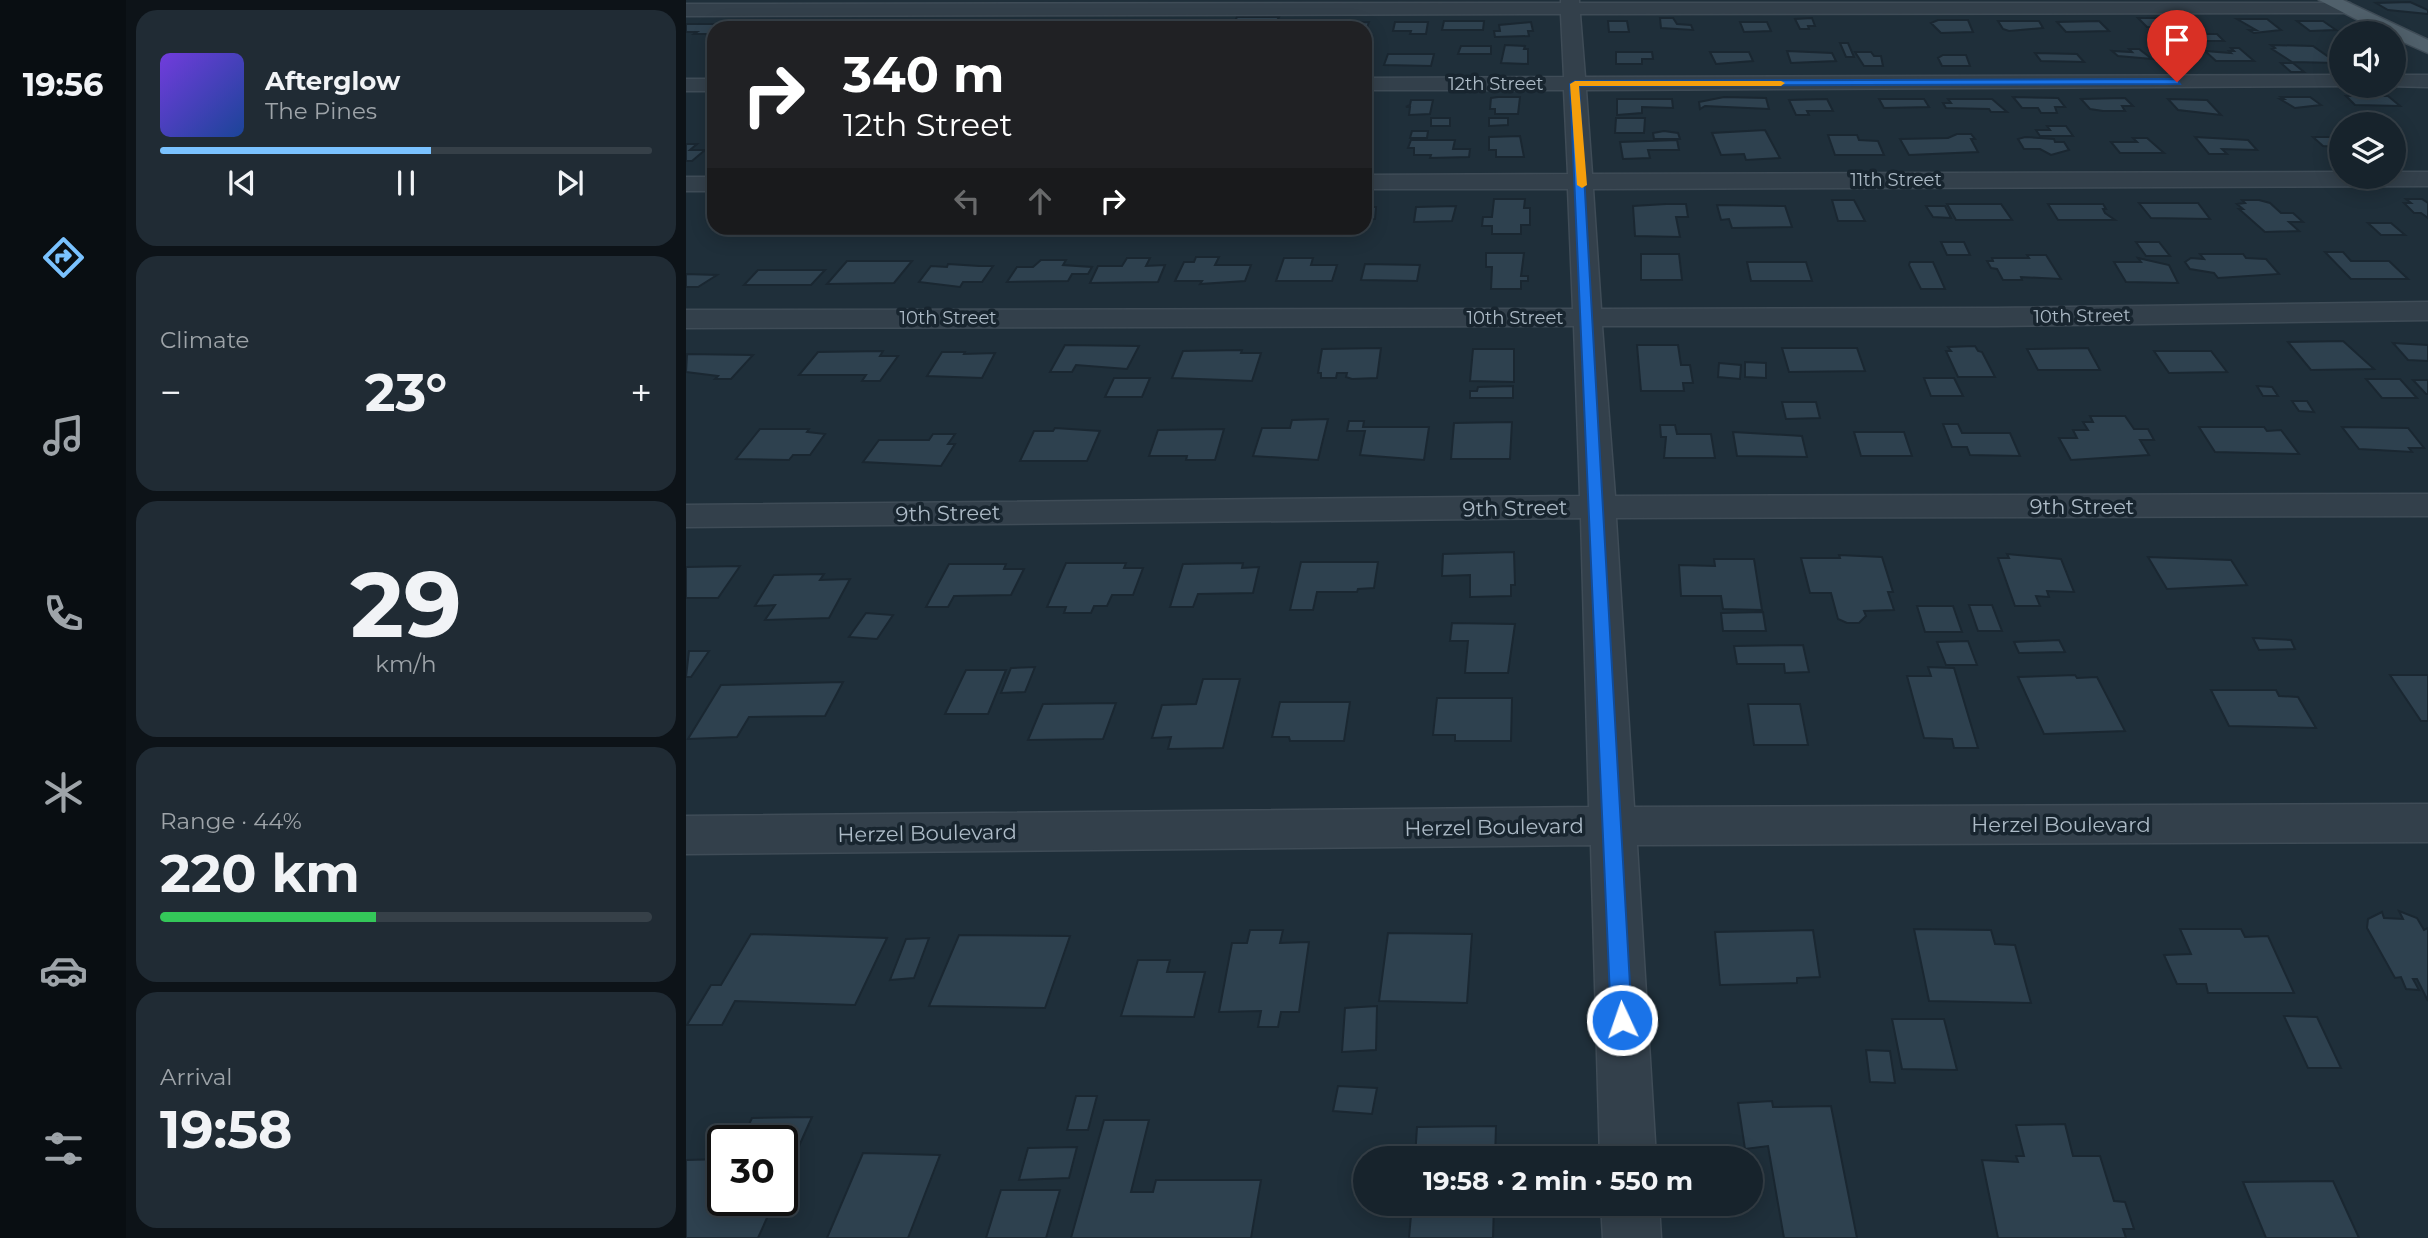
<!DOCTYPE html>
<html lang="en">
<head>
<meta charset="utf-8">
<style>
  :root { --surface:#17232c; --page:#202b34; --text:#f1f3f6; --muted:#9ea4a9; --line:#364048; --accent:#7ac2ff }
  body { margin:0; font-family:Montserrat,sans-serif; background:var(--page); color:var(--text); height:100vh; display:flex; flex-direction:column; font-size:26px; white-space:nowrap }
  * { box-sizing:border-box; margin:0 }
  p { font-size:23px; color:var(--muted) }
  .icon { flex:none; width:38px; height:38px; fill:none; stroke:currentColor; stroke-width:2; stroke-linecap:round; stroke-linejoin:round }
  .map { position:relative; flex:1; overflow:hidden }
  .side { display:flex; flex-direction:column; gap:10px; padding:10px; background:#0d1318; width:560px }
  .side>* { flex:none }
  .top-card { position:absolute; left:21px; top:21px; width:665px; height:214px; border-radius:21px; box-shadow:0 4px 18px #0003,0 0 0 2px var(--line); background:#202124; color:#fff; overflow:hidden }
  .buttons { position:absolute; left:1643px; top:21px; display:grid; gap:14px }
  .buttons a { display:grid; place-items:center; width:77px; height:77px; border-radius:50%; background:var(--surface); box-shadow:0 4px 18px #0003,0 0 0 2px var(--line); font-size:35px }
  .speed { position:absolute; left:21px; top:1125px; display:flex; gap:14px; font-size:35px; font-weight:700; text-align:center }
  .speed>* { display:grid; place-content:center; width:91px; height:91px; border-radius:50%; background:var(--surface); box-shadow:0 4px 18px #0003,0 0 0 2px var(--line); line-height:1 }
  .speed .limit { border:4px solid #111; border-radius:10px; background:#fff; color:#111 }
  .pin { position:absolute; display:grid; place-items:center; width:60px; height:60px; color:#fff; margin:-72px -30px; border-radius:50% 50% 50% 0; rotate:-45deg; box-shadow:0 0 7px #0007 }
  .pin .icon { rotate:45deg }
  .me { position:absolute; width:77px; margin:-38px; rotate:357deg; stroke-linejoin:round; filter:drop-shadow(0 0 5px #0008) }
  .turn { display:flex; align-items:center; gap:24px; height:147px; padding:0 21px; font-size:32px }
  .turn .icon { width:91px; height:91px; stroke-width:2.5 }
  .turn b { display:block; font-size:49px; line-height:60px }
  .lanes { display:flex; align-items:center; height:66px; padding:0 21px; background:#0003; justify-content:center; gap:35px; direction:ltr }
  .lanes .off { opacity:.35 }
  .big { font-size:52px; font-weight:700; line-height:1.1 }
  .side .card { flex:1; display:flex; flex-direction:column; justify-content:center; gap:10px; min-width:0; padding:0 24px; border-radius:21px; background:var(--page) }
  .side .dial { align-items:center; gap:0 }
  .dial b { font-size:91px; line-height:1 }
  .song { display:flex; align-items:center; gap:21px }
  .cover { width:84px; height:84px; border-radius:10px; background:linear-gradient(135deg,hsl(260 70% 55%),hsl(220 70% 35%)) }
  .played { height:7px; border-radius:4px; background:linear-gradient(90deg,var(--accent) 55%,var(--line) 55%) }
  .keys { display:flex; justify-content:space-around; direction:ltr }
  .heat { display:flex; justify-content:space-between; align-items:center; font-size:38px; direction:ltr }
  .charge { height:10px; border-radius:5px; background:linear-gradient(90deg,#34c759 44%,var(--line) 0) }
  .trip { position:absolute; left:667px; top:1146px; width:410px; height:70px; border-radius:35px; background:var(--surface); box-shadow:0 4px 18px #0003,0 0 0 2px var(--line); font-weight:700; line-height:70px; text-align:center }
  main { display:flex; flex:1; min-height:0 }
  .tabs { display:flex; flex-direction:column; width:126px; justify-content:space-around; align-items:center; background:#090e12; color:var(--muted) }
  .tabs .icon { width:49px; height:49px }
  .tabs .on { color:var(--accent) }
  .tabs b { font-size:32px; color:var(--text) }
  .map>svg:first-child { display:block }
  .building { fill:#2e414f; stroke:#1a2731; stroke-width:2 }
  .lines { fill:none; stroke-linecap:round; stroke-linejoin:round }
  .minor-casing { stroke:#3f4c57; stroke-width:3 }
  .major-casing { stroke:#3f4c57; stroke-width:3 }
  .minor { fill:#33404b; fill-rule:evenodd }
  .major { fill:#50606b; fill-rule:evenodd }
  .route { fill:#1a73e8; stroke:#114b97; stroke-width:2 }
  .slow { fill:#f59e0b }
  .labels { text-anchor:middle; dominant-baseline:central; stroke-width:7; stroke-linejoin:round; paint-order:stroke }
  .far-street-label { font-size:18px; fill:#adbbc7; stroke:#18252f }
  .street-label { font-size:21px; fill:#adbbc7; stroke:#18252f }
</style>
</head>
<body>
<main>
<nav class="tabs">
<b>19:56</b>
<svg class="icon on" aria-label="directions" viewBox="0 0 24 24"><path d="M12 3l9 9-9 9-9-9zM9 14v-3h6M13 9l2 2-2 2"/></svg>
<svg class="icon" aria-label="music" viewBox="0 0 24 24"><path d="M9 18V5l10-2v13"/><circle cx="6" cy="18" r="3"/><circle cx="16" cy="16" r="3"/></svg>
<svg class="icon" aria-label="phone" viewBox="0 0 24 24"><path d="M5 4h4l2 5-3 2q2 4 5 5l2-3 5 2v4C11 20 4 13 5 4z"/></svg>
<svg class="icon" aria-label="climate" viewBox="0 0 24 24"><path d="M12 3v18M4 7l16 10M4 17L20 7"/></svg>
<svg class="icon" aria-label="car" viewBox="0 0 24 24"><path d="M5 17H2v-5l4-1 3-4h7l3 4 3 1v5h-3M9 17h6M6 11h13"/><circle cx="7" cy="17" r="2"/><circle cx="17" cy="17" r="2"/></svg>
<svg class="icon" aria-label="filters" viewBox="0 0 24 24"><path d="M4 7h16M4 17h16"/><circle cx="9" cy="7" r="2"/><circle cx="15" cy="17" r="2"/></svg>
</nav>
<section class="side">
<div class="card">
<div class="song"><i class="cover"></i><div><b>Afterglow</b><p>The Pines</p></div></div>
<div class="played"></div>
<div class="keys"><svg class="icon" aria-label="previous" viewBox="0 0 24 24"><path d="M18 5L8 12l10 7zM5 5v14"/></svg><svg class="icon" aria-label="pause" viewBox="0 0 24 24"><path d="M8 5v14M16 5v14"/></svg><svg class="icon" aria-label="next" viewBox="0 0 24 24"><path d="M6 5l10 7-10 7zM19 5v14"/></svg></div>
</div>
<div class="card"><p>Climate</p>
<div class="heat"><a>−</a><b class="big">23°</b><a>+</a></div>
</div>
<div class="card dial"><b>29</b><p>km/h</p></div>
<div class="card"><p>Range · 44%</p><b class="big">220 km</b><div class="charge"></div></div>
<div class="card"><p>Arrival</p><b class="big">19:58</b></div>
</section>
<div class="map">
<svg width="1742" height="1238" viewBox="0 0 1742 1238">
  <rect width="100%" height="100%" fill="#1f2f3a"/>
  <!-- building -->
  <path class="building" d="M1724,2L1742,10V14L1702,10L1690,3Z
    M551,17H593L591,21H549Z
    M974,18H987L991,24L1005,25L1007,30L975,28Z
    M1126,18L1129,26H1122L1123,29H1114L1109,19Z
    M1452,18H1490L1496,28L1461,27Z
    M1551,19H1581L1595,30L1568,33L1563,30H1570Z
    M1252,20H1282L1287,32L1255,33L1245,23Z
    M758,21H798L797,30H756Z
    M922,21H941L943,32H923Z
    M1312,21H1353L1357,28L1323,31L1317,29Z
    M1413,21L1423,31L1380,32L1371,22Z
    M1611,21H1637L1650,30L1624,31Z
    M683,22L679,33V28H640L641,24Z
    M709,22H742L740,34H724L725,31H707Z
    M845,22L847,31H842L843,36L809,37L808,31H814L813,25Z
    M1054,22H1081L1085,31L1058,32Z
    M87,23L126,25L121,28H67Z
    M165,23L176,24H202L198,28H149Z
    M338,23L347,24H371L368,28H334Z
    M0,24H25L42,25L28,28L25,34H8L11,32H0Z
    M229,24H265L260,28H224Z
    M554,24L566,26L609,25L608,28H551Z
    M406,25H453L450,28H403Z
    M1509,34H1531L1538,41H1517Z
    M1154,43H1162L1168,57H1160Z
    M819,45L839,46L838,49H842V64L815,63Z
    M1585,45L1627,46L1651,63L1606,62L1586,49L1589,48Z
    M775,46H805V54H772Z
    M1545,48H1553L1568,61H1530L1519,51L1545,53L1543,51H1548Z
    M1443,49H1453L1466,59L1432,56L1426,51L1446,52Z
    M1101,51L1146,53L1150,61L1105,63Z
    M930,52H966L967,59H956V64H930Z
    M1024,52H1063L1067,61L1030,64Z
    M1169,52H1185L1188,56H1195L1197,66H1178Z
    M1349,53L1391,54L1398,62L1355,61Z
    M702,54H748L745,66L698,65Z
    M1257,55H1280L1284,66H1256L1252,58Z
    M1595,63H1607L1618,72H1605Z
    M1660,96H1702L1714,106L1669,105Z
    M812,97H834L832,114H809V109H804L805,98Z
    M1038,97L1080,98L1083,109L1019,106L1014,109L1013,102Z
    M1327,97L1372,98L1379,107H1369L1371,113H1355L1352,108H1336Z
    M1595,97H1624L1635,105L1609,108L1594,99H1598Z
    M1439,98L1447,106H1436L1439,111H1417L1404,109L1395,99Z
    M931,99H986L987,108L956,107V113L931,115Z
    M1141,99L1147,111H1121L1123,115H1110L1103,100Z
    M1193,99H1238L1243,107L1198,108Z
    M1262,99H1306L1321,112H1305L1303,109L1260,108L1257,103H1265Z
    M1482,99L1521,100L1535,115L1492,110Z
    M725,100H747L744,114L723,115L724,107H720L724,105Z
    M745,118H764V126H745Z
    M803,118H822V125L803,126Z
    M930,118H959L958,133H929Z
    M1361,126H1380L1387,136H1354L1350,130H1364Z
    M1079,130L1094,158L1060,160L1058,154L1035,155L1026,133Z
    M726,131H742L741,138H724Z
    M978,131L992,133L994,139H968L967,133Z
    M1271,134H1285L1289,139H1285L1292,152L1223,155L1214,139L1262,138Z
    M1650,134H1656V147L1637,146L1627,137H1654Z
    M1142,135H1171L1173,140L1192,141L1198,155H1149Z
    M834,136L838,157H810V150H803V137Z
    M1339,137L1368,139L1369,142H1378L1383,150L1365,155L1354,149H1338L1332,139Z
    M1509,137L1562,140L1571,150L1536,149L1541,154H1523Z
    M1447,138H1461L1478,153H1434L1425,142H1451Z
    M725,140H769L767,149H784L783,157L744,158L745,155H728V148H722Z
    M991,140L993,150H962L964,158L937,159L934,142Z
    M0,144H11L4,150H19L6,161H0Z
    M808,199H839L838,208H844V225H835V234H806V226H796L797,217H806Z
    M1720,199H1736L1742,203V218L1735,213H1728L1718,203H1725Z
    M1146,200H1168L1179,221H1152Z
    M1556,200H1573L1584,203L1595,213H1607L1617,222H1603L1613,231L1579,232L1553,209H1557L1551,204L1559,203Z
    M1453,203H1512L1524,219L1465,218Z
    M980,204H1000L1002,217H990L994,237L949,236L947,206Z
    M1261,204H1315L1326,220H1270Z
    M1362,204H1417L1420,209H1417L1419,213L1429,220H1372Z
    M1031,205L1099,206L1106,227L1046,228L1043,219L1035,220Z
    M770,206L766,221L728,222L730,207Z
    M1240,206H1259L1265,218L1247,217Z
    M679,207H690L689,219H679Z
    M1682,223H1705L1719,235H1695Z
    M1255,242H1278L1284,255H1261Z
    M1450,242H1473L1484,256H1460Z
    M1639,252H1657L1665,261H1703L1722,279H1665Z
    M800,253H838L835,276H842V281H835V289H805L806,267H800Z
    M955,254H993L996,280H955Z
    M1514,254H1557L1560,258L1580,259L1593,274L1532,278L1528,273L1504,269L1499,262L1505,258L1518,259Z
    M1341,255H1360L1375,279L1335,277L1336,280H1317L1311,269L1305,268L1301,261H1307L1306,258H1343Z
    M510,257H533L529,265H565L559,281L514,284L516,281H489L498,262H508Z
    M441,258H464L460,266L479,265L472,282L404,283L412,266H436Z
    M598,258H627L625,265H651L646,281H590Z
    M1452,258L1483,265L1492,283L1440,282L1428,262H1455Z
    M355,260H380L377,265L406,267L402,274H386L382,281L321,282L331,267H347Z
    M161,261H226L208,283L141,284Z
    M1061,262H1120L1126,281H1065Z
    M1224,262H1247L1259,289H1235L1223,265Z
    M262,264L293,266H307L296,282H277L274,287L233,282L245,266L261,267Z
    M679,264L734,265L731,281L675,280Z
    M72,270H139L125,285H58Z
    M0,274L31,275L12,287H0Z
    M1657,341L1688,369L1625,370L1602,342Z
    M1707,343L1742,345V361L1722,360Z
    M379,345L453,346L441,369L390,365L386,372H364Z
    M951,345H992L995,365H1004L1007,383H997L998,391H955Z
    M1289,346L1292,351L1296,352L1309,377H1272L1260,351H1265L1262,347Z
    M695,348L691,378L666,379L660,377L661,373H651L650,378H635V373H632L636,349Z
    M1096,348H1171L1179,371L1103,372Z
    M1402,348L1414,370H1352L1341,349Z
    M787,349H828V382L784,381Z
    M556,350L555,353H575L566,381L486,378L497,351Z
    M197,351L194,356H212L194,381H176L180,375H113L132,352Z
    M1468,351H1525L1541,372L1483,373Z
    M256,352H279L278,354L309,353L296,378L241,376Z
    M1,354L67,355L45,379H29L32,376L0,372Z
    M1059,362L1080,363V378L1059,377Z
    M1033,363L1055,365L1054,379L1032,377Z
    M428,378H464L456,397H419Z
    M1238,378H1268L1277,396H1245Z
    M1680,379H1714L1731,398H1696Z
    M1727,380H1742V394H1740Z
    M827,386V398H784V391H791L792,387Z
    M1571,386L1586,387L1592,396H1577Z
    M1606,401H1621L1628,412L1613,411Z
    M1096,402H1130L1134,418L1100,419Z
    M1404,416H1439L1448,429H1462L1468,440H1454L1463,455L1385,460L1373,438H1391L1387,430H1402L1397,422H1407Z
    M642,419L632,460L567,456L576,428H604L606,420Z
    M663,421H678L677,427H743L738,460L674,455L679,431H661Z
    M826,422L824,459H765L768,423Z
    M1257,424H1272L1276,433H1324L1334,456L1284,455L1281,447H1266Z
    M974,425H989L991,434H1025L1029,458H978L980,437H975Z
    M1513,427H1578L1581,431L1595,430L1613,454L1529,452Z
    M1656,427L1722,428L1738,448H1723L1726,452L1673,449Z
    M369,428L414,431L401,461H334L348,431H367Z
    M74,429H123L121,432L139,434L124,455H107L103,460L50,459Z
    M538,429L529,460H500L501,456H463L472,430Z
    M1047,432L1116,436L1121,457L1051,456Z
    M1168,432H1218L1226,456H1175Z
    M247,434H269L262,444H269L255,466L177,462L193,440H243Z
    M828,552L829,585H825V596L784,597V575L756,576L757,554Z
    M1321,554L1375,559L1388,592L1361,591L1363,597L1350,596L1354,606H1329L1312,558H1323Z
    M1153,555L1196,557L1207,592H1202L1208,610L1178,611L1180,616L1173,623H1161L1152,619L1145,593H1124L1115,558H1154Z
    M1462,557L1545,560L1561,585L1481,589Z
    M1028,559H1068L1076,610L1037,609L1035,596H995L993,565L1029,566Z
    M615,562H692L688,588L672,589L671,592H631L627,610H604Z
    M380,563H440L438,568H457L447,595H426L421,606H408L405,613H378L380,607H361Z
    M557,563L556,568L573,567L567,593L512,594L507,607H484L497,564Z
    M263,564H320L318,569H338L325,595L268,596L262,607H240Z
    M54,566L32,598H0V567Z
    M138,574L134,580L164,579L143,618L79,620L89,605L69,606L88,575Z
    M1283,605H1306L1316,631H1292Z
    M1231,606H1267L1276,632H1239Z
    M1077,612L1080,631H1037L1035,613Z
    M180,613L207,615L191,639L163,637Z
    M766,623L829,624L822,673H779L782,641H764Z
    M1567,638L1605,640L1609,649L1573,650Z
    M1373,640L1379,652L1333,653L1328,642Z
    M1282,641L1291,665H1260L1251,642Z
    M1117,645L1123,672L1099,673L1098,664H1051L1048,646Z
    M3,651H23L5,677H0Z
    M349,667L339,692L315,693L325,668Z
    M1242,667L1268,668L1292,748H1268L1266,739L1238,738L1221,676H1245Z
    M280,670H320L302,714H259Z
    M1389,675L1391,678L1411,677L1439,731L1358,734L1332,677Z
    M1704,675H1742V721H1735Z
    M517,679H554L537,748L482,749L485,737L466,738L476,705L510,704Z
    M157,682L139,716L63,717L51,737L2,739L35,685Z
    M1525,690H1590L1593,696L1612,697L1630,728L1543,726Z
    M751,698H826L825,741H769V735H747Z
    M594,702H664L658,741H604L603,737H586Z
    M430,703L417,739L342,740L357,704Z
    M1062,704H1114L1122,745H1068Z
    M1713,911L1731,918L1738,930L1742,928V1001L1731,979H1727L1733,990L1720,989L1715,977L1709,978L1681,928L1682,919L1696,912L1698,918L1717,919Z
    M1228,929L1305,930L1309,944L1329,945L1345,1003L1243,1001Z
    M1494,929H1555L1559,937L1582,936L1608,993H1522L1520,984H1491L1478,955L1505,954Z
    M564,930H597L594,943L623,942L613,1012H595L592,1027H572L575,1011L533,1012L546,943H561Z
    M1127,930L1134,977L1111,978V983L1034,985L1029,932Z
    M702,933L786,934L781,1003L693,1001Z
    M65,934L201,938L169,1005L49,1001L36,1025H1L25,985H35Z
    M273,935L384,936L359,1008L243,1006Z
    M243,938L228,978L204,980L220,939Z
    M452,960H484L481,972H519L508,1017L435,1016Z
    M691,1006L690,1050L656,1052L659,1008Z
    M1598,1016L1631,1017L1655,1068H1622Z
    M1206,1019H1258L1271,1070L1216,1069Z
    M1180,1050L1204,1051L1209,1083L1184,1082Z
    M652,1086L691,1088L686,1114L647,1111Z
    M390,1096H411L402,1130H381Z
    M1086,1101L1087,1107L1145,1106L1171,1238H1098L1082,1146L1059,1149L1052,1103Z
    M126,1117L96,1184V1141H55L66,1118Z
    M418,1120H463L445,1192H467L470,1180H575L565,1238H385Z
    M1379,1124L1387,1156H1414L1428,1201L1439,1202L1448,1229H1437L1440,1238H1312L1296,1160L1332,1162L1330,1156H1338L1330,1125Z
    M810,1126L809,1158H729L731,1127Z
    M391,1147L383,1178L333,1180L342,1148Z
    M177,1153L254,1155L222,1238H141Z
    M37,1159V1200H89L72,1238H0V1160Z
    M1647,1181L1673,1238H1580L1557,1182Z
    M315,1190H374L360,1238H300Z
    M726,1204H808L807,1238H723Z"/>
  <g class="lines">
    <!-- minor casing -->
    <g class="minor-casing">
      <path id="minor" d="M875,0H893V3H1664L1666,7L1657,13L894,14L899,77L1656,75V86H1662L900,90L906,174L1656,172V177H1708V172H1742V186L907,189L915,309L1311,308L1742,302V320L1311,326H916L929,496L1742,494V516L930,518L948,807L1742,804V842L951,845L970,1158H914L905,845L0,854V816L903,807L895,518L0,527V505L894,496L888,326L0,328V310L887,309L882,189H679V175L882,174L878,90H679V78L878,77L875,14L0,16V4L875,3Z
        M1708,75H1742V87L1702,86H1708Z
        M0,79H28V91H0Z
        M0,177H28V191H0Z
        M915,1204H973L975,1238H917Z"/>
    </g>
    <!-- major casing -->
    <g class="major-casing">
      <path id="major" d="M1633,0H1657L1742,40V53L1708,38V33H1697Z"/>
    </g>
    <!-- minor -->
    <use href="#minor" class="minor"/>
    <!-- major -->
    <use href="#major" class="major"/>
  </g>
  <!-- route -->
  <path class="route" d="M1491,79L1494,84L893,86L946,1020L943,1027L936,1030L928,1027L925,1020L884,84L889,81Z"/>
  <!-- slow -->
  <path class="slow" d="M889,81H1095L1099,83L1095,86H893L901,185L896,188L891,185L884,84Z"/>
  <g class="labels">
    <!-- far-street labels -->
    <g class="far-street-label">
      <text x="810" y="84">12th Street</text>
      <text x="1210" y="180">11th Street</text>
      <text transform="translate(1396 316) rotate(-1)">10th Street</text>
      <text x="262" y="318">10th Street</text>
      <text x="829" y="318">10th Street</text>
    </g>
    <!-- street labels -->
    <g class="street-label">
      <text x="1396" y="506">9th Street</text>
      <text transform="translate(829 508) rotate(-1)">9th Street</text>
      <text transform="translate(262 513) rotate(-1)">9th Street</text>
      <text x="1375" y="824">Herzel Boulevard</text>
      <text transform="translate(808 827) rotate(-1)">Herzel Boulevard</text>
      <text transform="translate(241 833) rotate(-1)">Herzel Boulevard</text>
    </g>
  </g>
</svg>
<div class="buttons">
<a><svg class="icon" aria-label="sound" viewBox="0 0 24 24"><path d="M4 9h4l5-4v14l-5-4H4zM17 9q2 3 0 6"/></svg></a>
<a><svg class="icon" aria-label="layers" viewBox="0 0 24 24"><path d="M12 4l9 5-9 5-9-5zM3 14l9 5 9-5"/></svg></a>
</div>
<div class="speed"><div class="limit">30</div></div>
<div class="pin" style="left:1491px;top:82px;background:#d93025"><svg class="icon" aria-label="arrive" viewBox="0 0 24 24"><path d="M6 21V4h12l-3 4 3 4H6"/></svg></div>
<svg class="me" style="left:936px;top:1020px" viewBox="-20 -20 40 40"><circle r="17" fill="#1a73e8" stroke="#fff" stroke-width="3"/><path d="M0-11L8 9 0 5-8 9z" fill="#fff"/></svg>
<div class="trip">19:58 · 2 min · 550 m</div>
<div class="top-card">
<div class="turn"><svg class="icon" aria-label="right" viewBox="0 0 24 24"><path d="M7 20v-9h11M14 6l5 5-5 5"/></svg><div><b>340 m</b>12th Street</div></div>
<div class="lanes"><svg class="icon off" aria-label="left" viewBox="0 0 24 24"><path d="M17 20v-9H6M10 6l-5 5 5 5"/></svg><svg class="icon off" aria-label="ahead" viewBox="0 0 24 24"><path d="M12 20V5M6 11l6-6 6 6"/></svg><svg class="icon" aria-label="right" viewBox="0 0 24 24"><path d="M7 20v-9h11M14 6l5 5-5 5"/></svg></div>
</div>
</div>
</main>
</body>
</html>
